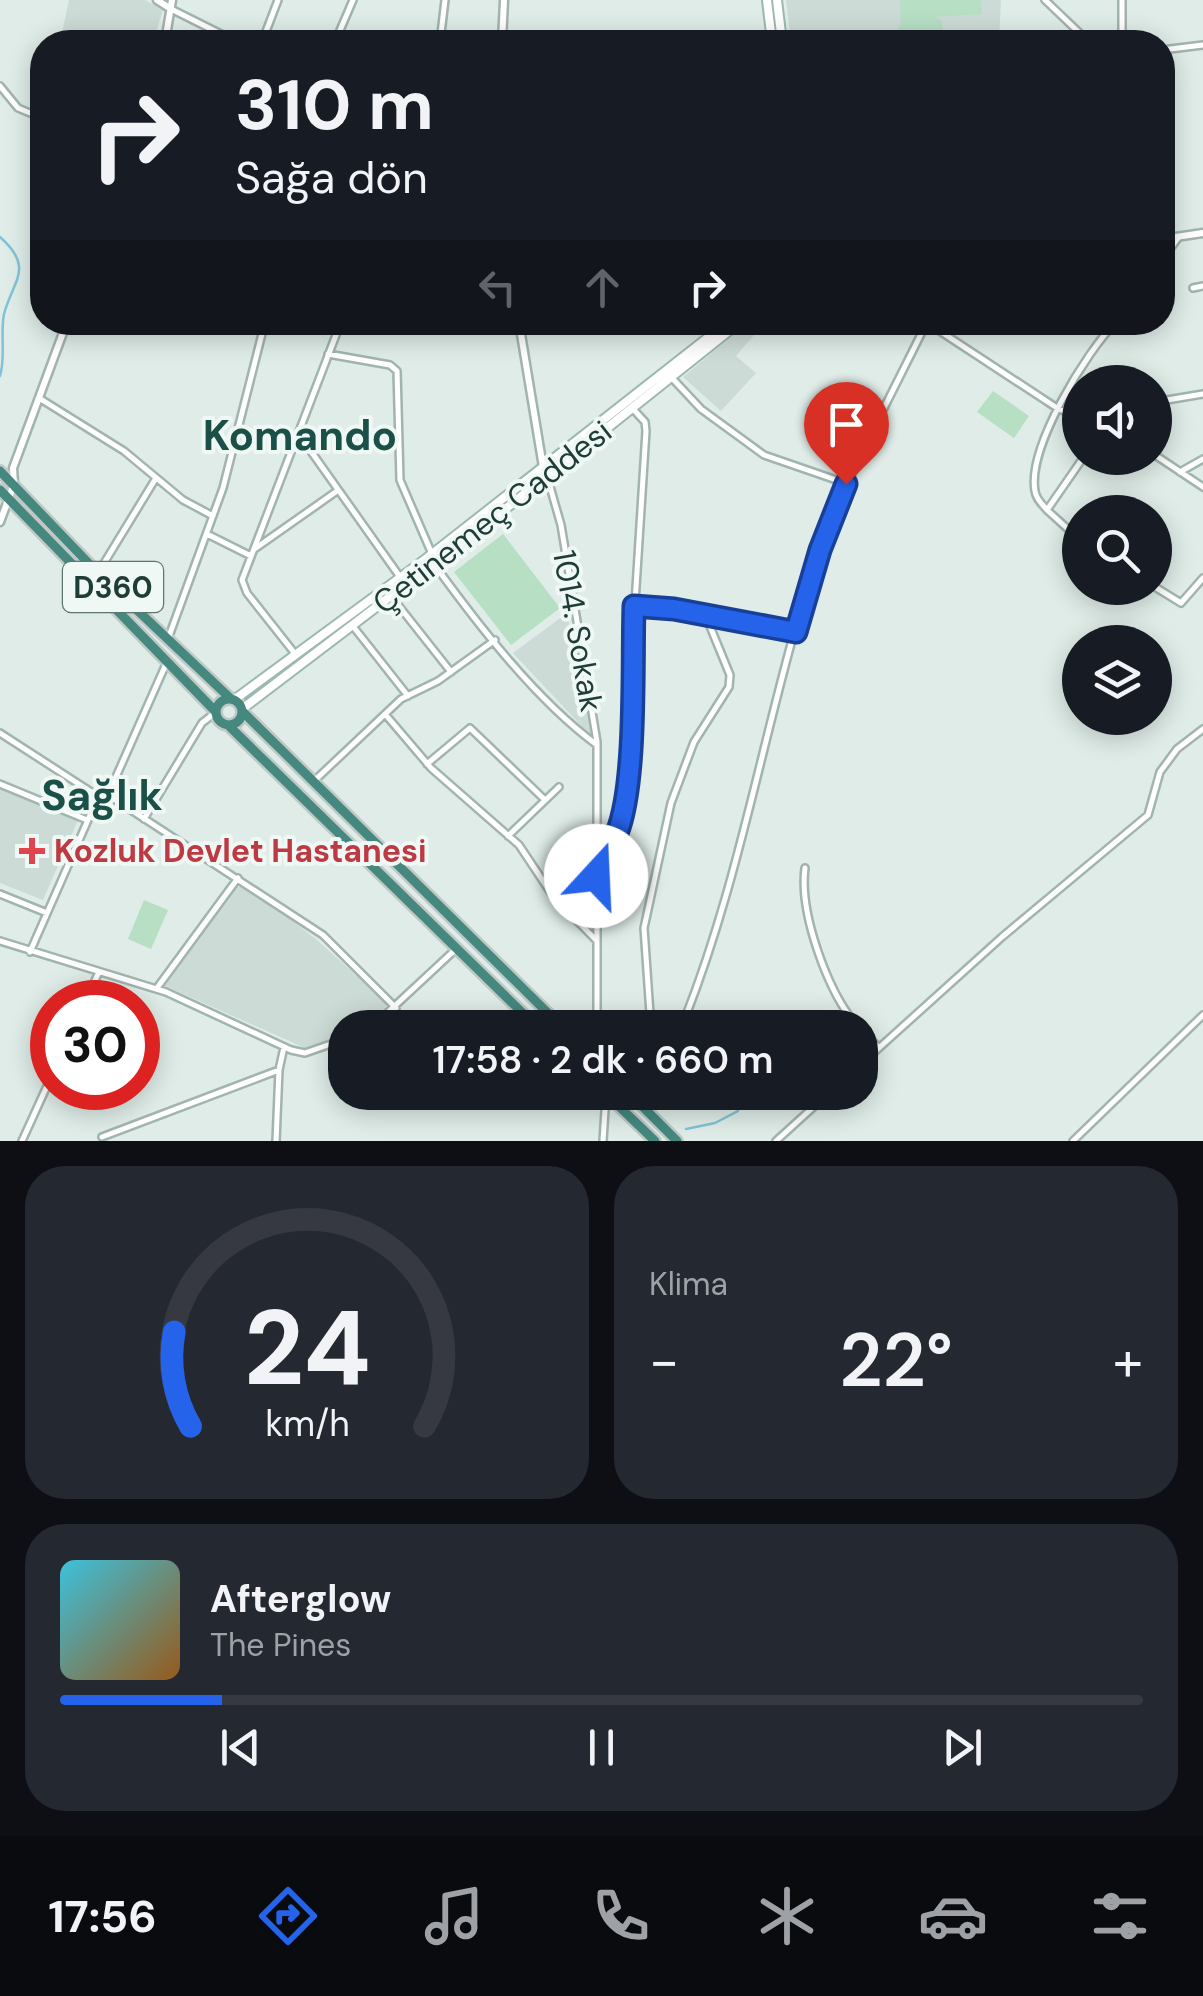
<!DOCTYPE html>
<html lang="tr">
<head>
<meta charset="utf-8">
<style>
  :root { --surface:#171b24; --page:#242831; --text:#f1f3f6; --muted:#9ea1a6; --line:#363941; --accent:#2563eb }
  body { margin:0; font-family:"DM Sans",sans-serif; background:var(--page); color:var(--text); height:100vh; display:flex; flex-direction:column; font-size:38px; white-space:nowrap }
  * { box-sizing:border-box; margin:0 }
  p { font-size:32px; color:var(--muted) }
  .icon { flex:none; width:55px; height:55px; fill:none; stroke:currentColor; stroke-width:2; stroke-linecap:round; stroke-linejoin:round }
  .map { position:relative; height:1141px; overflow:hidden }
  .side { display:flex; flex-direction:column; gap:25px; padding:25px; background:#0d0f14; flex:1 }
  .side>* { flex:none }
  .banner { position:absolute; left:30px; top:30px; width:1145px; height:305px; border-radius:40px; box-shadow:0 5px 25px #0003; background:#171b24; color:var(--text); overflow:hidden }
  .fabs { position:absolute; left:1062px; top:365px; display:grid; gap:20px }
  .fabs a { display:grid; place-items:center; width:110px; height:110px; border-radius:50%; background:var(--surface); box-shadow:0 5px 25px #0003; font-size:50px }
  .speed { position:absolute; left:30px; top:980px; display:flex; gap:20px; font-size:50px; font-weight:700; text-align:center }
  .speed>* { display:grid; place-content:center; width:130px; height:130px; border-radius:50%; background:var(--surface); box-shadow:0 5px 25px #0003; line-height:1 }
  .speed .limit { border:15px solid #d22; background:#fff; color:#111 }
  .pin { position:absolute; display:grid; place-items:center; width:85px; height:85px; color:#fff; margin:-102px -42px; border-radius:50% 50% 50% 0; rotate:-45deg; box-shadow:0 0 10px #0007 }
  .pin .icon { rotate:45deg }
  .me { position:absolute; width:110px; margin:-55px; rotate:20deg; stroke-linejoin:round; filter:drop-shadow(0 0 8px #0008) }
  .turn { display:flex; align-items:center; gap:35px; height:210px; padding:0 40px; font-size:45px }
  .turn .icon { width:130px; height:130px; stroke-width:2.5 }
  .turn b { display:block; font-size:70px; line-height:85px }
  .lanes { display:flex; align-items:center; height:95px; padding:0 40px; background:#0003; justify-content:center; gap:50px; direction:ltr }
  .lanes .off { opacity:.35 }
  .big { font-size:75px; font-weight:600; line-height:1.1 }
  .side .tile { flex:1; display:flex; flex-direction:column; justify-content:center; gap:15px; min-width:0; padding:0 35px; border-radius:40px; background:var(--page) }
  .side .dial { align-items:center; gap:0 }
  .dial svg { height:260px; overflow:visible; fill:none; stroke:var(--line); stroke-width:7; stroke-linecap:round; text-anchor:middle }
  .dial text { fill:var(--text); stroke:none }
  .song { display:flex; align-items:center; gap:30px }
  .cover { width:120px; height:120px; border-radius:15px; background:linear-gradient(135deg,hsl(190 70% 55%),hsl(30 70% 35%)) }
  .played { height:10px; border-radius:5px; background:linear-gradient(90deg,var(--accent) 15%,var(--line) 15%) }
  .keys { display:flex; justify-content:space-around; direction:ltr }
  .heat { display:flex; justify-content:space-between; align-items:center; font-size:55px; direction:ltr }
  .side .tiles { flex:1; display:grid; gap:25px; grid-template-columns:1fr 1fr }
  .tile:last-child { grid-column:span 2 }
  .trip { position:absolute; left:328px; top:1010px; width:550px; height:100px; border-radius:40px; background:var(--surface); box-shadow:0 5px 25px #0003; font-weight:600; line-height:100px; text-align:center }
  .dock { display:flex; height:160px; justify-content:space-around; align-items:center; background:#090b0e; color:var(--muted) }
  .dock .icon { width:70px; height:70px }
  .dock .active { color:var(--accent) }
  .dock b { font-size:45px; color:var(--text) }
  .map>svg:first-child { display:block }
  .built { fill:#cddbd6 }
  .green { fill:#b6dfc4 }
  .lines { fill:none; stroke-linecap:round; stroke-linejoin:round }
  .stream { stroke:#83c2d5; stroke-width:2.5 }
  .minor-casing { stroke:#a2b4af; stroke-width:10 }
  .tertiary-casing { stroke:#a2b4af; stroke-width:11 }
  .secondary-casing { stroke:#9db8b1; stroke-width:12 }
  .trunk-casing { stroke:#c0c9c7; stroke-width:14 }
  .minor { stroke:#fff; stroke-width:5 }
  .tertiary { stroke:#fff; stroke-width:6 }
  .secondary { stroke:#fff; stroke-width:8 }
  .trunk { stroke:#44887e; stroke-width:9 }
  .route-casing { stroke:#184099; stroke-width:25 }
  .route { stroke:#2563eb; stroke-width:18 }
  .health-dot { fill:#e0444e; stroke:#f0f8f5; stroke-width:4 }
  .labels { text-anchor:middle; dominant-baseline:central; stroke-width:8; stroke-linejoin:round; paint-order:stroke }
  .shield { fill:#f0f8f5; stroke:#5e7570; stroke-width:2.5 }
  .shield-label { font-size:30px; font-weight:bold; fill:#1f3d37 }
  .street-label { font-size:32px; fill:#1f3d37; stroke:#f0f8f5 }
  .health-label { font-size:32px; font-weight:bold; fill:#be3a42; stroke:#f0f8f5; text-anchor:start }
  .district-label { font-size:42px; font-weight:bold; fill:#1a5047; stroke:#f0f8f5 }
</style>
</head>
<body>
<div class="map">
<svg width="1203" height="1141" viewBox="0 0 1203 1141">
  <rect width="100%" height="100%" fill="#dfece7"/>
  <!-- built -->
  <path class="built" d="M69,0H145L163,10L153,42H60Z
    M786,0H1001L999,42H791Z
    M744,326L755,334L736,356L756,373L721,411L683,377Z
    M567,613L592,731L589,734L513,653Z
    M0,789L78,820L43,900L0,883Z
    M236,887H242L281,912L317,940L388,1004L368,1025L345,1028V1034L305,1048L163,985Z"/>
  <!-- green -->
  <path class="green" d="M900,0H981L982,14L935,17L942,21L944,42H890L901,24Z
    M993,391L1029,416L1014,438L977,412Z
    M503,534L560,608L511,645L454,572Z
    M144,900L168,910L151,949L128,939Z"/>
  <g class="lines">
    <!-- stream -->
    <path class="stream" d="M0,237C35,268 13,280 4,314C0,334 6,356 0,376
      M686,1129L715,1123L738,1111"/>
    <!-- minor casing -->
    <g class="minor-casing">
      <path id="minor" d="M1045,0L1089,42
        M171,9L237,42
        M262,42L278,0
        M335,42L353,0
        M440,42L445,0
        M1122,42V0
        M1162,50L1203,45
        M0,86L18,108L42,118
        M1162,260L1178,238
        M1193,288L1203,286
        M926,322L1057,408L1080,418
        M328,354L390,365L397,371L400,480L432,554
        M672,378L701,409L764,455L845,483
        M39,398L124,451L183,500L213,516
        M1155,402L1203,394
        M298,433L400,577
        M1155,455L1203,487
        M1083,458L1047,510C1042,504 1036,499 1035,491C1027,448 1086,352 1116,322
        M1180,472L1203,459
        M547,476L561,525L597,742V1028
        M1047,510L1080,540
        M207,534L251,556
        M256,548L337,491
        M434,564C479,626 536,700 597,745
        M98,573L156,478
        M1155,587L1181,603L1203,578
        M391,596L451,672
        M634,606L675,609L796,631
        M352,625L408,696
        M168,639L223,488L265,322
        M296,655L247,593L242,580L341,322
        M385,714L431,768L519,845L553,896L597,941
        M0,733L102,799
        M427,764L470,728L544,799
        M313,782L401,699L438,681L495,640
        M0,784L87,820
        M108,795L323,935L396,1008
        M144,819L202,723L216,712
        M508,836L559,787
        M596,844L617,833L621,822L646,431L645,422L633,409
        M805,868C799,913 828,994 859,1028
        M0,894L47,913
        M0,941L166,992L291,1050L305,1053L345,1039
        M30,952L95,804L108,795L166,664
        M157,988L238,878
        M85,1002L98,974
        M371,1028L457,948
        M651,1028L644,928L671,803L694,742L729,687L730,675L705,614
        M666,1028H702
        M681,1028C738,888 762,738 805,594C834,499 883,412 927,322
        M860,1028L879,1048
        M860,1065L1002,937L1148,815L1160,772L1177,749L1203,729
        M642,1103L647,1092
        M102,1137L279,1070
        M22,1141L52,1075
        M276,1141L279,1070L284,1047
        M603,1141L606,1095
        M776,1141L830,1092
        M1073,1141L1203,1015"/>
    </g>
    <!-- tertiary casing -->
    <g class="tertiary-casing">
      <path id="tertiary" d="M157,0L171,9
        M165,42L172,0
        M502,42L504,0
        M1162,239L1203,233
        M519,322L543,467
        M0,522L14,484L13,468L67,322"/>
    </g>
    <!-- secondary casing -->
    <g class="secondary-casing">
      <path id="secondary" d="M767,0L772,42
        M777,0L782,42
        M234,700L427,558L728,322
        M242,709L513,503L740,322"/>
    </g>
    <!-- trunk casing -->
    <g class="trunk-casing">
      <path id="trunk" d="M0,471L98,573L231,699
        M0,490L216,712
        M216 712a13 13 0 1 1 26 0a13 13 0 1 1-26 0Z
        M243,712L563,1028
        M229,726L538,1028
        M604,1092L655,1141
        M628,1092L677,1141"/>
    </g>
    <!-- minor -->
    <use href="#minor" class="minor"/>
    <!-- tertiary -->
    <use href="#tertiary" class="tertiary"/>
    <!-- secondary -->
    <use href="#secondary" class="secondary"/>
    <!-- trunk -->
    <use href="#trunk" class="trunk"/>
  </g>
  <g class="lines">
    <!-- route casing -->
    <g class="route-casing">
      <path id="route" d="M596,876V844L617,833C637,783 632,664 634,606L674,609L796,632L820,550L846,484"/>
    </g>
    <!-- route -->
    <use href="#route" class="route"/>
  </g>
  <!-- markers -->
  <path class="health-dot" d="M27 836h10v10h10v10h-10v10h-10v-10h-10v-10h10z"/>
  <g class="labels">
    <!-- shield labels -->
    <rect class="shield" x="63" y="562" width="100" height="50" rx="8"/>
    <g class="shield-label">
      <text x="113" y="587">D360</text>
    </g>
    <!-- street labels -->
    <g class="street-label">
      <text transform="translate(492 517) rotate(-38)">Çetinemeç Caddesi</text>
      <text transform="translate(578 631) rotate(80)">1014. Sokak</text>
    </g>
    <!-- health labels -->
    <g class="health-label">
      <text x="54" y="851">Kozluk Devlet Hastanesi</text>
    </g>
    <!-- district labels -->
    <g class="district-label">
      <text x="300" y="435">Komando</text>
      <text x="102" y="795">Sağlık</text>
    </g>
  </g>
</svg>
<div class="fabs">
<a><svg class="icon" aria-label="sound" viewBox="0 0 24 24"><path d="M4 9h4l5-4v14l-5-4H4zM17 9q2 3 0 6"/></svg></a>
<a><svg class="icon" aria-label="search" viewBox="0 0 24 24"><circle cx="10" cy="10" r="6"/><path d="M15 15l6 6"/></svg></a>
<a><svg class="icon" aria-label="layers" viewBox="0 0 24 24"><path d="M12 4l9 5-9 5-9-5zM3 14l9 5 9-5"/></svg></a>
</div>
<div class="speed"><div class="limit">30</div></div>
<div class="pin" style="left:846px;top:484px;background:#d93025"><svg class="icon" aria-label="arrive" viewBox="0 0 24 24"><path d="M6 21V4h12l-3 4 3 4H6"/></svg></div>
<svg class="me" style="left:596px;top:876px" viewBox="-20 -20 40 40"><circle r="19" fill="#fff"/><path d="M0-13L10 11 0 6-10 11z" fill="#2563eb"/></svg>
<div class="trip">17:58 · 2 dk · 660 m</div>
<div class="banner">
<div class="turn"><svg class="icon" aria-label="right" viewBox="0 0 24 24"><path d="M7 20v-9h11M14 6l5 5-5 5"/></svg><div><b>310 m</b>Sağa dön</div></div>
<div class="lanes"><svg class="icon off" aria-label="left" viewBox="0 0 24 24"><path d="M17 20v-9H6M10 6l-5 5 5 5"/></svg><svg class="icon off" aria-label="ahead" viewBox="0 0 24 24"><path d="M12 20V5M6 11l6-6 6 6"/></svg><svg class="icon" aria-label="right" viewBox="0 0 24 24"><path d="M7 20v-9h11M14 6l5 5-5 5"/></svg></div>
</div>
</div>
<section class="side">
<div class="tiles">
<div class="tile dial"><svg viewBox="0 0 100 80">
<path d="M14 69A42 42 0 1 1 86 69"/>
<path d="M14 69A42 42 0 0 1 9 40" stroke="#2563eb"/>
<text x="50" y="56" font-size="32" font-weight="700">24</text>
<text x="50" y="72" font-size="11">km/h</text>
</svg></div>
<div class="tile"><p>Klima</p>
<div class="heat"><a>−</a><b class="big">22°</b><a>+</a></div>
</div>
<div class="tile">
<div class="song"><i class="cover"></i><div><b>Afterglow</b><p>The Pines</p></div></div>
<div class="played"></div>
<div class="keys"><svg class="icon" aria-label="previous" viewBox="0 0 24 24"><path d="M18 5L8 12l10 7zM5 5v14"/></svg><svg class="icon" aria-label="pause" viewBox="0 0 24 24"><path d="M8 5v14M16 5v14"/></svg><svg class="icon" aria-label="next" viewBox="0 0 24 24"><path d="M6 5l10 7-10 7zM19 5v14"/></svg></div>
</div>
</div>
</section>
<nav class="dock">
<b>17:56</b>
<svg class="icon active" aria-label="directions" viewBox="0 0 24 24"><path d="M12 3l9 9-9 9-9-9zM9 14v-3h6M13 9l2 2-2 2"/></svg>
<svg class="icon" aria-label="music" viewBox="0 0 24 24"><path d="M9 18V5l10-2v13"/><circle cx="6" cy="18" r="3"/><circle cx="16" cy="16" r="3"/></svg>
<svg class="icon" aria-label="phone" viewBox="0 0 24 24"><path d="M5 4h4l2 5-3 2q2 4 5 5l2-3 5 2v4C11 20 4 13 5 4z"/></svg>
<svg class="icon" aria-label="climate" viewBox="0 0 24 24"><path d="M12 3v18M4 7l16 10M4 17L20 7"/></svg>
<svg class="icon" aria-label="car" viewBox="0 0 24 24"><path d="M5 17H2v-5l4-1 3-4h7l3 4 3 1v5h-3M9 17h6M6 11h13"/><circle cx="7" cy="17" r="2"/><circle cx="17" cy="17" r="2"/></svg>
<svg class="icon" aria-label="filters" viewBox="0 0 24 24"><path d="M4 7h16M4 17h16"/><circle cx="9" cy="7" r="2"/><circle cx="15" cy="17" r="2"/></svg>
</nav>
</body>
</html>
